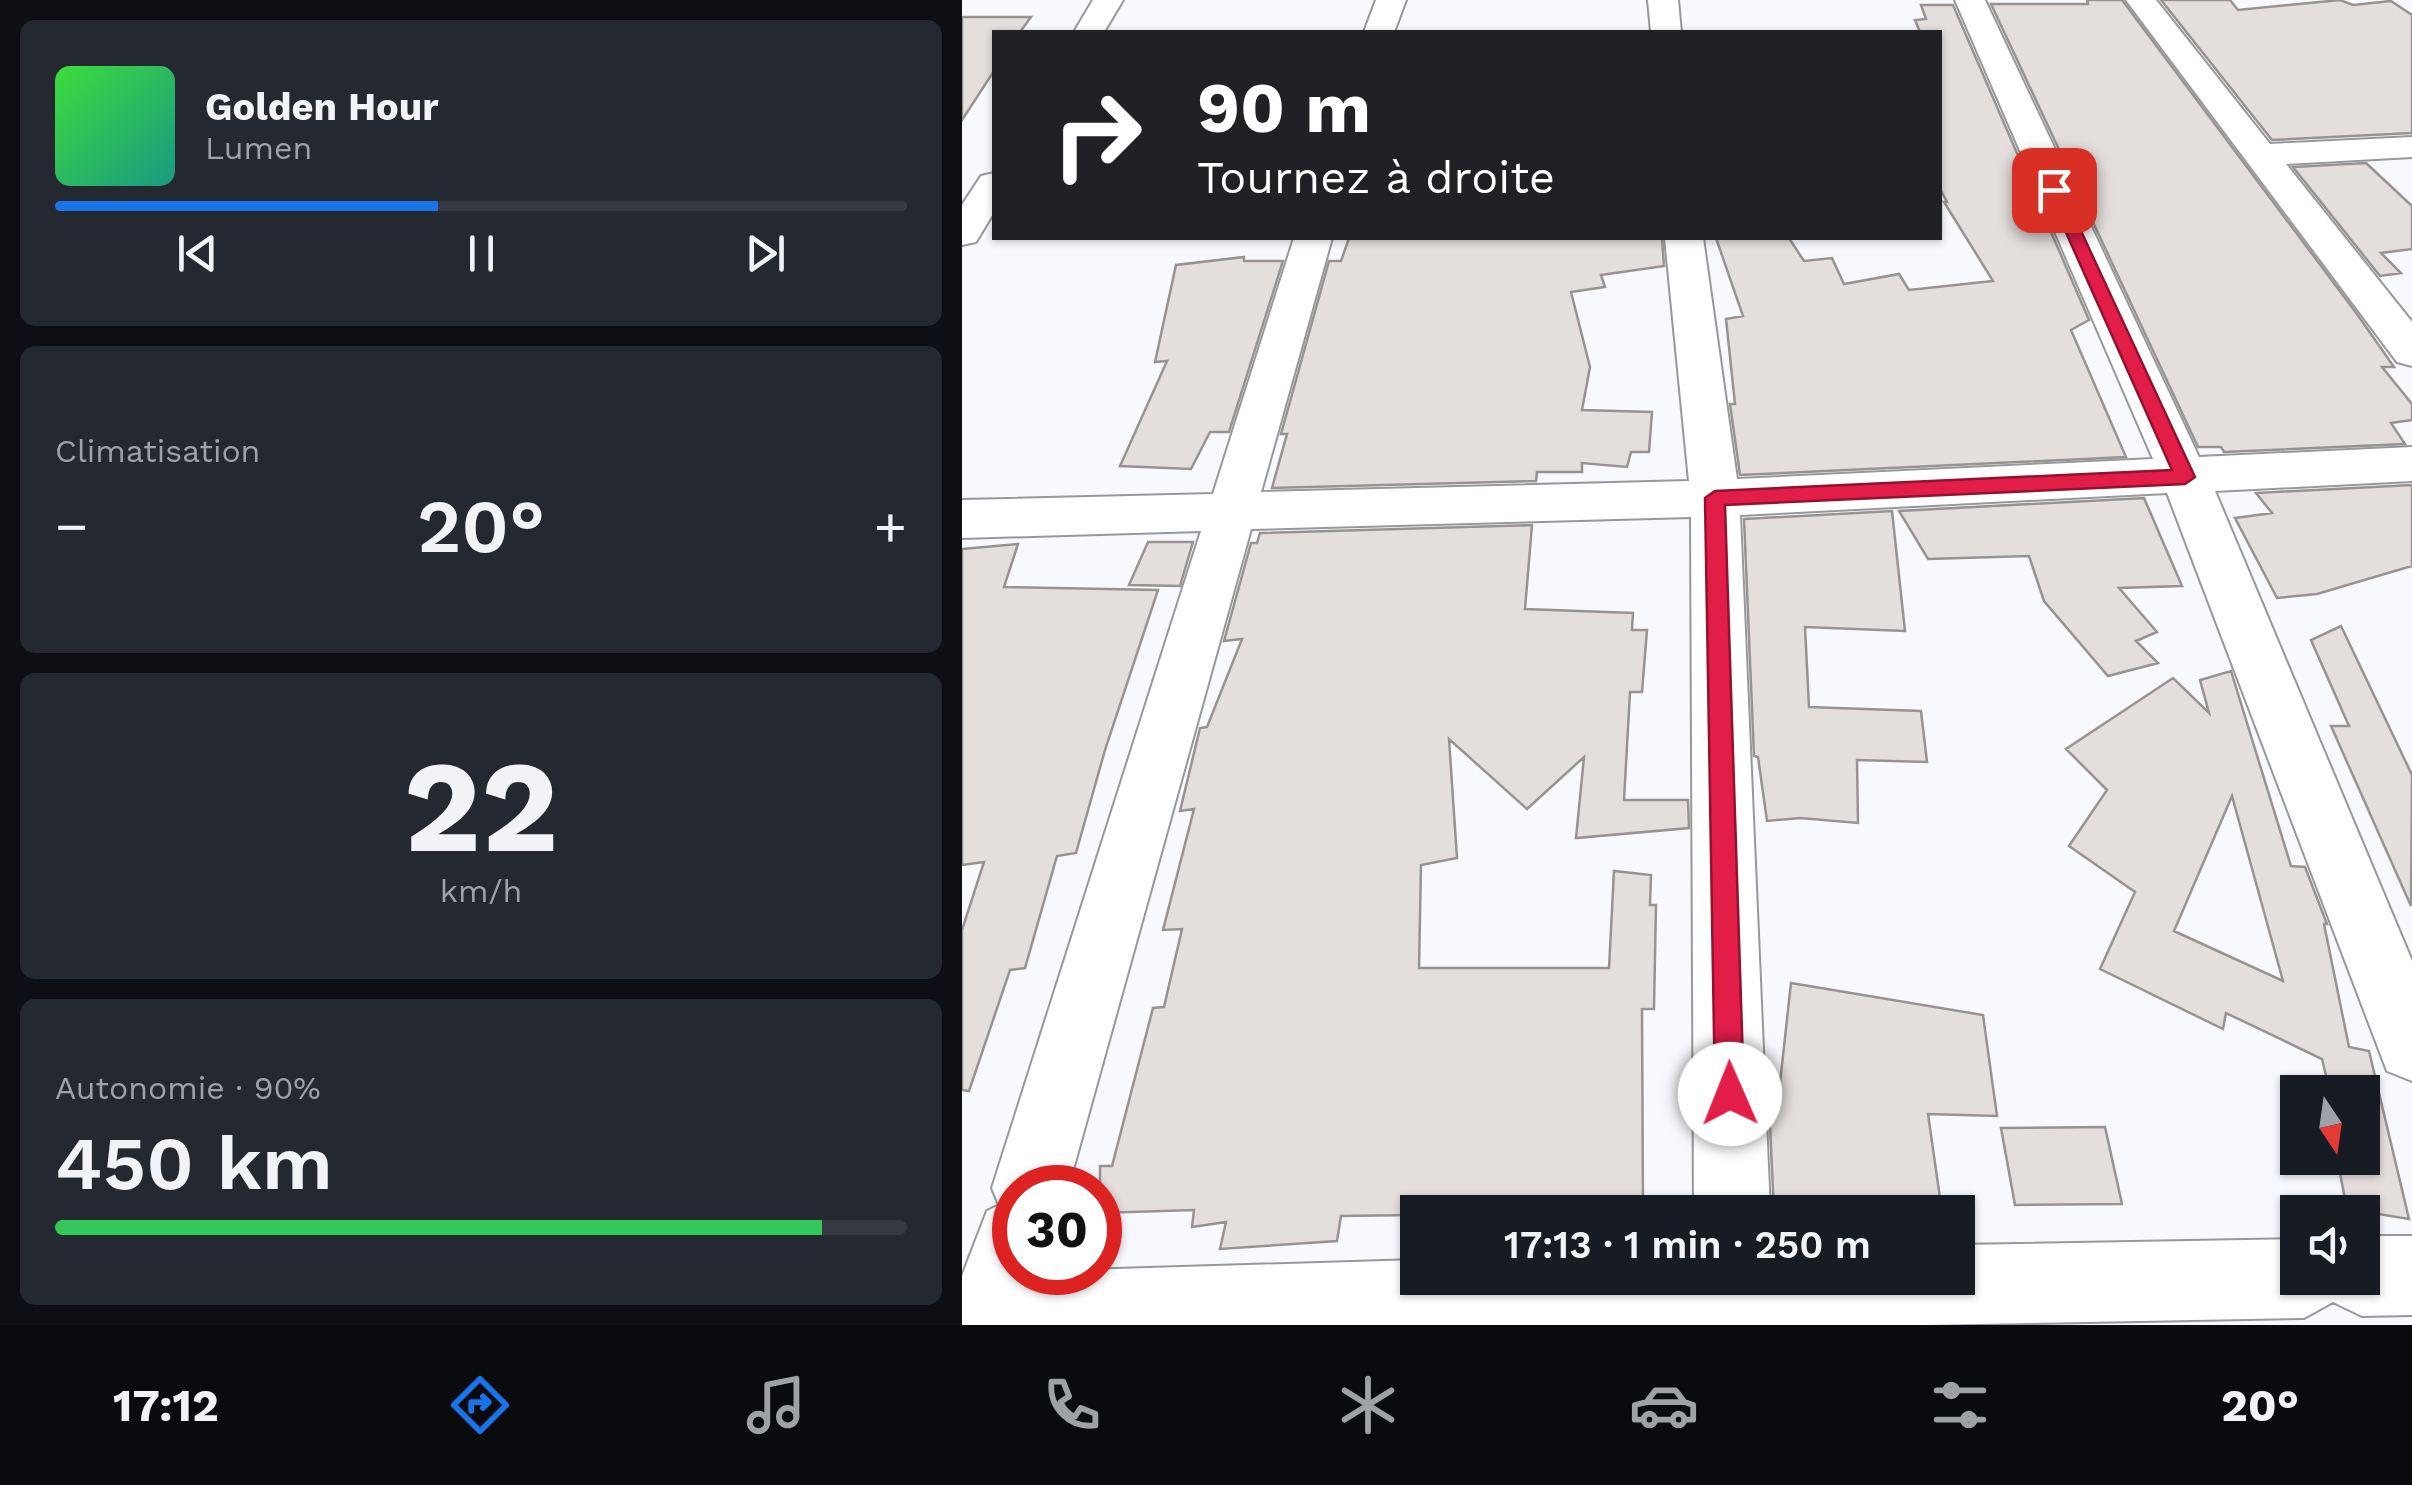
<!DOCTYPE html>
<html lang="fr">
<head>
<meta charset="utf-8">
<style>
  :root { --surface:#171b24; --page:#242831; --text:#f1f3f6; --muted:#9ea1a6; --line:#363941; --accent:#1a73e8 }
  body { margin:0; font-family:"Work Sans",sans-serif; background:var(--page); color:var(--text); height:100vh; display:flex; flex-direction:column; font-size:38px; white-space:nowrap }
  * { box-sizing:border-box; margin:0 }
  p { font-size:32px; color:var(--muted) }
  .icon { flex:none; width:55px; height:55px; fill:none; stroke:currentColor; stroke-width:2; stroke-linecap:round; stroke-linejoin:round }
  .map { position:relative; flex:1; overflow:hidden }
  .side { display:flex; flex-direction:column; gap:20px; padding:20px; background:#0d0f14; width:962px }
  .side>* { flex:none }
  .banner { position:absolute; left:30px; top:30px; width:950px; height:210px; border-radius:0px; box-shadow:0 2px 8px #0004; background:#202124; color:#fff; overflow:hidden }
  .needle { width:65px; rotate:167deg }
  .buttons { position:absolute; left:1318px; top:1075px; display:grid; gap:20px }
  .buttons a { display:grid; place-items:center; width:100px; height:100px; border-radius:0px; background:var(--surface); box-shadow:0 2px 8px #0004; font-size:50px }
  .speed { position:absolute; left:30px; top:1165px; display:flex; gap:20px; font-size:50px; font-weight:700; text-align:center }
  .speed>* { display:grid; place-content:center; width:130px; height:130px; border-radius:50%; background:var(--surface); box-shadow:0 2px 8px #0004; line-height:1 }
  .speed .limit { border:15px solid #d22; background:#fff; color:#111 }
  .pin { position:absolute; display:grid; place-items:center; width:85px; height:85px; color:#fff; margin:-42px; border-radius:20px; box-shadow:0 5px 15px #0006 }
  .me { position:absolute; width:110px; margin:-55px; rotate:359deg; stroke-linejoin:round; filter:drop-shadow(0 0 8px #0008) }
  .turn { display:flex; align-items:center; gap:35px; height:210px; padding:0 40px; font-size:45px }
  .turn .icon { width:130px; height:130px; stroke-width:2.5 }
  .turn b { display:block; font-size:70px; line-height:85px }
  .big { font-size:75px; font-weight:600; line-height:1.1 }
  .side .tile { flex:1; display:flex; flex-direction:column; justify-content:center; gap:15px; min-width:0; padding:0 35px; border-radius:15px; background:var(--page) }
  .side .dial { align-items:center; gap:0 }
  .dial b { font-size:130px; line-height:1 }
  .song { display:flex; align-items:center; gap:30px }
  .cover { width:120px; height:120px; border-radius:15px; background:linear-gradient(135deg,hsl(120 70% 55%),hsl(170 70% 35%)) }
  .played { height:10px; border-radius:5px; background:linear-gradient(90deg,var(--accent) 45%,var(--line) 45%) }
  .keys { display:flex; justify-content:space-around; direction:ltr }
  .heat { display:flex; justify-content:space-between; align-items:center; font-size:55px; direction:ltr }
  .charge { height:15px; border-radius:8px; background:linear-gradient(90deg,#34c759 90%,var(--line) 0) }
  .trip { position:absolute; left:438px; top:1195px; width:575px; height:100px; border-radius:0px; background:var(--surface); box-shadow:0 2px 8px #0004; font-weight:600; line-height:100px; text-align:center }
  .tab-bar { display:flex; height:160px; justify-content:space-around; align-items:center; background:#090b0e; color:var(--muted) }
  .tab-bar .icon { width:70px; height:70px }
  .tab-bar .on { color:var(--accent) }
  .tab-bar b { font-size:45px; color:var(--text) }
  main { display:flex; flex:1; min-height:0 }
  .map>svg:first-child { display:block }
  .building { fill:#e4dfdc; stroke:#989391; stroke-width:2.5; fill-rule:evenodd }
  .lines { fill:none; stroke-linecap:round; stroke-linejoin:round }
  .minor-casing { stroke:#96989c; stroke-width:4 }
  .minor { fill:#fff; fill-rule:evenodd }
  .route { fill:#e11d48; stroke:#92132f; stroke-width:2.5 }
</style>
</head>
<body>
<main>
<section class="side">
<div class="tile">
<div class="song"><i class="cover"></i><div><b>Golden Hour</b><p>Lumen</p></div></div>
<div class="played"></div>
<div class="keys"><svg class="icon" aria-label="previous" viewBox="0 0 24 24"><path d="M18 5L8 12l10 7zM5 5v14"/></svg><svg class="icon" aria-label="pause" viewBox="0 0 24 24"><path d="M8 5v14M16 5v14"/></svg><svg class="icon" aria-label="next" viewBox="0 0 24 24"><path d="M6 5l10 7-10 7zM19 5v14"/></svg></div>
</div>
<div class="tile"><p>Climatisation</p>
<div class="heat"><a>−</a><b class="big">20°</b><a>+</a></div>
</div>
<div class="tile dial"><b>22</b><p>km/h</p></div>
<div class="tile"><p>Autonomie · 90%</p><b class="big">450 km</b><div class="charge"></div></div>
</section>
<div class="map">
<svg width="1450" height="1325" viewBox="0 0 1450 1325">
  <rect width="100%" height="100%" fill="#f8f9fe"/>
  <!-- building -->
  <path class="building" d="M1125,0H1160L1395,314L1432,367H1420L1450,404V420L1429,423L1443,444L1262,452L1259,447H1236L1029,4H1126Z
    M1199,0H1268L1276,10L1378,0L1391,5L1429,1L1450,15V133L1310,140Z
    M959,5H991L1127,320L1109,330L1164,457L778,475L768,404H773L764,319L781,316L754,238H827L842,261L870,258L882,284L937,274L947,290L1031,281L982,202H985L978,189V32H958L953,20L964,19Z
    M0,17H69L58,32H32V71L0,120Z
    M1404,163L1450,206V249L1419,253L1439,273L1418,276L1331,167Z
    M387,238H700L702,266L639,275L643,287L609,292L628,367L620,410L690,412L687,452H669L665,467L620,463V472H575L574,481L310,488L325,434H319L367,261H379Z
    M282,257V261H321L267,432H248L229,469L158,466L205,361L193,362L214,265Z
    M1450,485V566L1355,594L1315,598L1273,518L1310,513L1294,493Z
    M1182,498L1220,586L1157,588L1195,632L1174,641L1196,663L1146,676L1082,601L1067,556L966,559L937,511Z
    M930,511L943,631L843,627L847,707L959,711L965,762L895,760L896,823L838,818L805,821L796,757L792,756L782,519Z
    M570,525L563,609L671,613L670,630H685L680,692H668L662,800H726L727,828L614,838L622,757L565,809L487,739L495,858L459,865L457,968H647L652,871L689,875L688,905H694L692,1009H680L681,1212L379,1216L375,1241L258,1249L264,1222L230,1227L232,1210L138,1213V1166H150L191,1008L202,1007L220,929L201,930L232,809L218,811L238,728L245,727L280,639L262,641L289,543H295L298,533Z
    M186,542H231L218,586L167,585Z
    M56,544L42,587L196,590L143,750L114,853L95,856L63,968L48,970L7,1091L0,1090V930L22,862L0,865V549Z
    M1379,626L1450,775L1449,906L1369,726H1387L1349,640Z
    M1269,671L1329,866L1343,867L1365,924H1362L1387,1047L1407,1051L1447,1219L1385,1209L1375,1158H1400V1092H1368L1360,1059L1264,1013L1261,1029L1138,969L1173,892L1107,846L1145,790L1104,749L1211,678L1247,713L1238,680ZM1270,796L1321,981L1212,931Z
    M829,983L1021,1015L1035,1116L966,1114L980,1212H812L806,1083H818Z
    M1143,1127L1160,1204L1053,1205L1039,1128Z"/>
  <g class="lines">
    <!-- minor casing -->
    <g class="minor-casing">
      <path id="minor" d="M131,0H161L142,32H112Z
        M414,0H444L432,32H402Z
        M686,0H716L719,32H689Z
        M993,0H1023L1237,457L1450,447V481L1253,491L1450,961V1081L1425,1071L1205,493L778,515L808,1212H732L729,517L289,529L106,1188H52V1272L455,1260V1278H995V1245L1335,1239V1278H1400V1236H1450V1315L1400,1316L1371,1302L1342,1318L964,1325H0V1276L25,1211L37,1205L30,1188L239,531L0,538V500L251,494L332,238H370L299,492L727,481L703,238H741L775,479L1191,459Z
        M1164,0H1194L1308,144L1450,137V157L1324,164L1450,322V366L1435,362Z
        M32,173V212L14,242L0,245V205L19,176Z"/>
    </g>
    <!-- minor -->
    <use href="#minor" class="minor"/>
  </g>
  <!-- route -->
  <path class="route" d="M1087,187L1100,190L1233,477L1223,484L763,505L782,1094L778,1104L768,1108L757,1104L753,1094L743,498L753,491L1210,470L1085,190Z"/>
</svg>
<div class="buttons">
<a><svg class="needle" viewBox="-14 -14 28 28"><path d="M0-13l5 13h-10z" fill="#e53935"/><path d="M0 13l5-13h-10z" fill="#9ea1a6"/></svg></a>
<a><svg class="icon" aria-label="sound" viewBox="0 0 24 24"><path d="M4 9h4l5-4v14l-5-4H4zM17 9q2 3 0 6"/></svg></a>
</div>
<div class="speed"><div class="limit">30</div></div>
<div class="pin" style="left:1092px;top:190px;background:#d93025"><svg class="icon" aria-label="arrive" viewBox="0 0 24 24"><path d="M6 21V4h12l-3 4 3 4H6"/></svg></div>
<svg class="me" style="left:768px;top:1094px" viewBox="-20 -20 40 40"><circle r="19" fill="#fff"/><path d="M0-13L10 11 0 6-10 11z" fill="#e11d48"/></svg>
<div class="trip">17:13 · 1 min · 250 m</div>
<div class="banner">
<div class="turn"><svg class="icon" aria-label="right" viewBox="0 0 24 24"><path d="M7 20v-9h11M14 6l5 5-5 5"/></svg><div><b>90 m</b>Tournez à droite</div></div>
</div>
</div>
</main>
<nav class="tab-bar">
<b>17:12</b>
<svg class="icon on" aria-label="directions" viewBox="0 0 24 24"><path d="M12 3l9 9-9 9-9-9zM9 14v-3h6M13 9l2 2-2 2"/></svg>
<svg class="icon" aria-label="music" viewBox="0 0 24 24"><path d="M9 18V5l10-2v13"/><circle cx="6" cy="18" r="3"/><circle cx="16" cy="16" r="3"/></svg>
<svg class="icon" aria-label="phone" viewBox="0 0 24 24"><path d="M5 4h4l2 5-3 2q2 4 5 5l2-3 5 2v4C11 20 4 13 5 4z"/></svg>
<svg class="icon" aria-label="climate" viewBox="0 0 24 24"><path d="M12 3v18M4 7l16 10M4 17L20 7"/></svg>
<svg class="icon" aria-label="car" viewBox="0 0 24 24"><path d="M5 17H2v-5l4-1 3-4h7l3 4 3 1v5h-3M9 17h6M6 11h13"/><circle cx="7" cy="17" r="2"/><circle cx="17" cy="17" r="2"/></svg>
<svg class="icon" aria-label="filters" viewBox="0 0 24 24"><path d="M4 7h16M4 17h16"/><circle cx="9" cy="7" r="2"/><circle cx="15" cy="17" r="2"/></svg>
<b>20°</b>
</nav>
</body>
</html>
